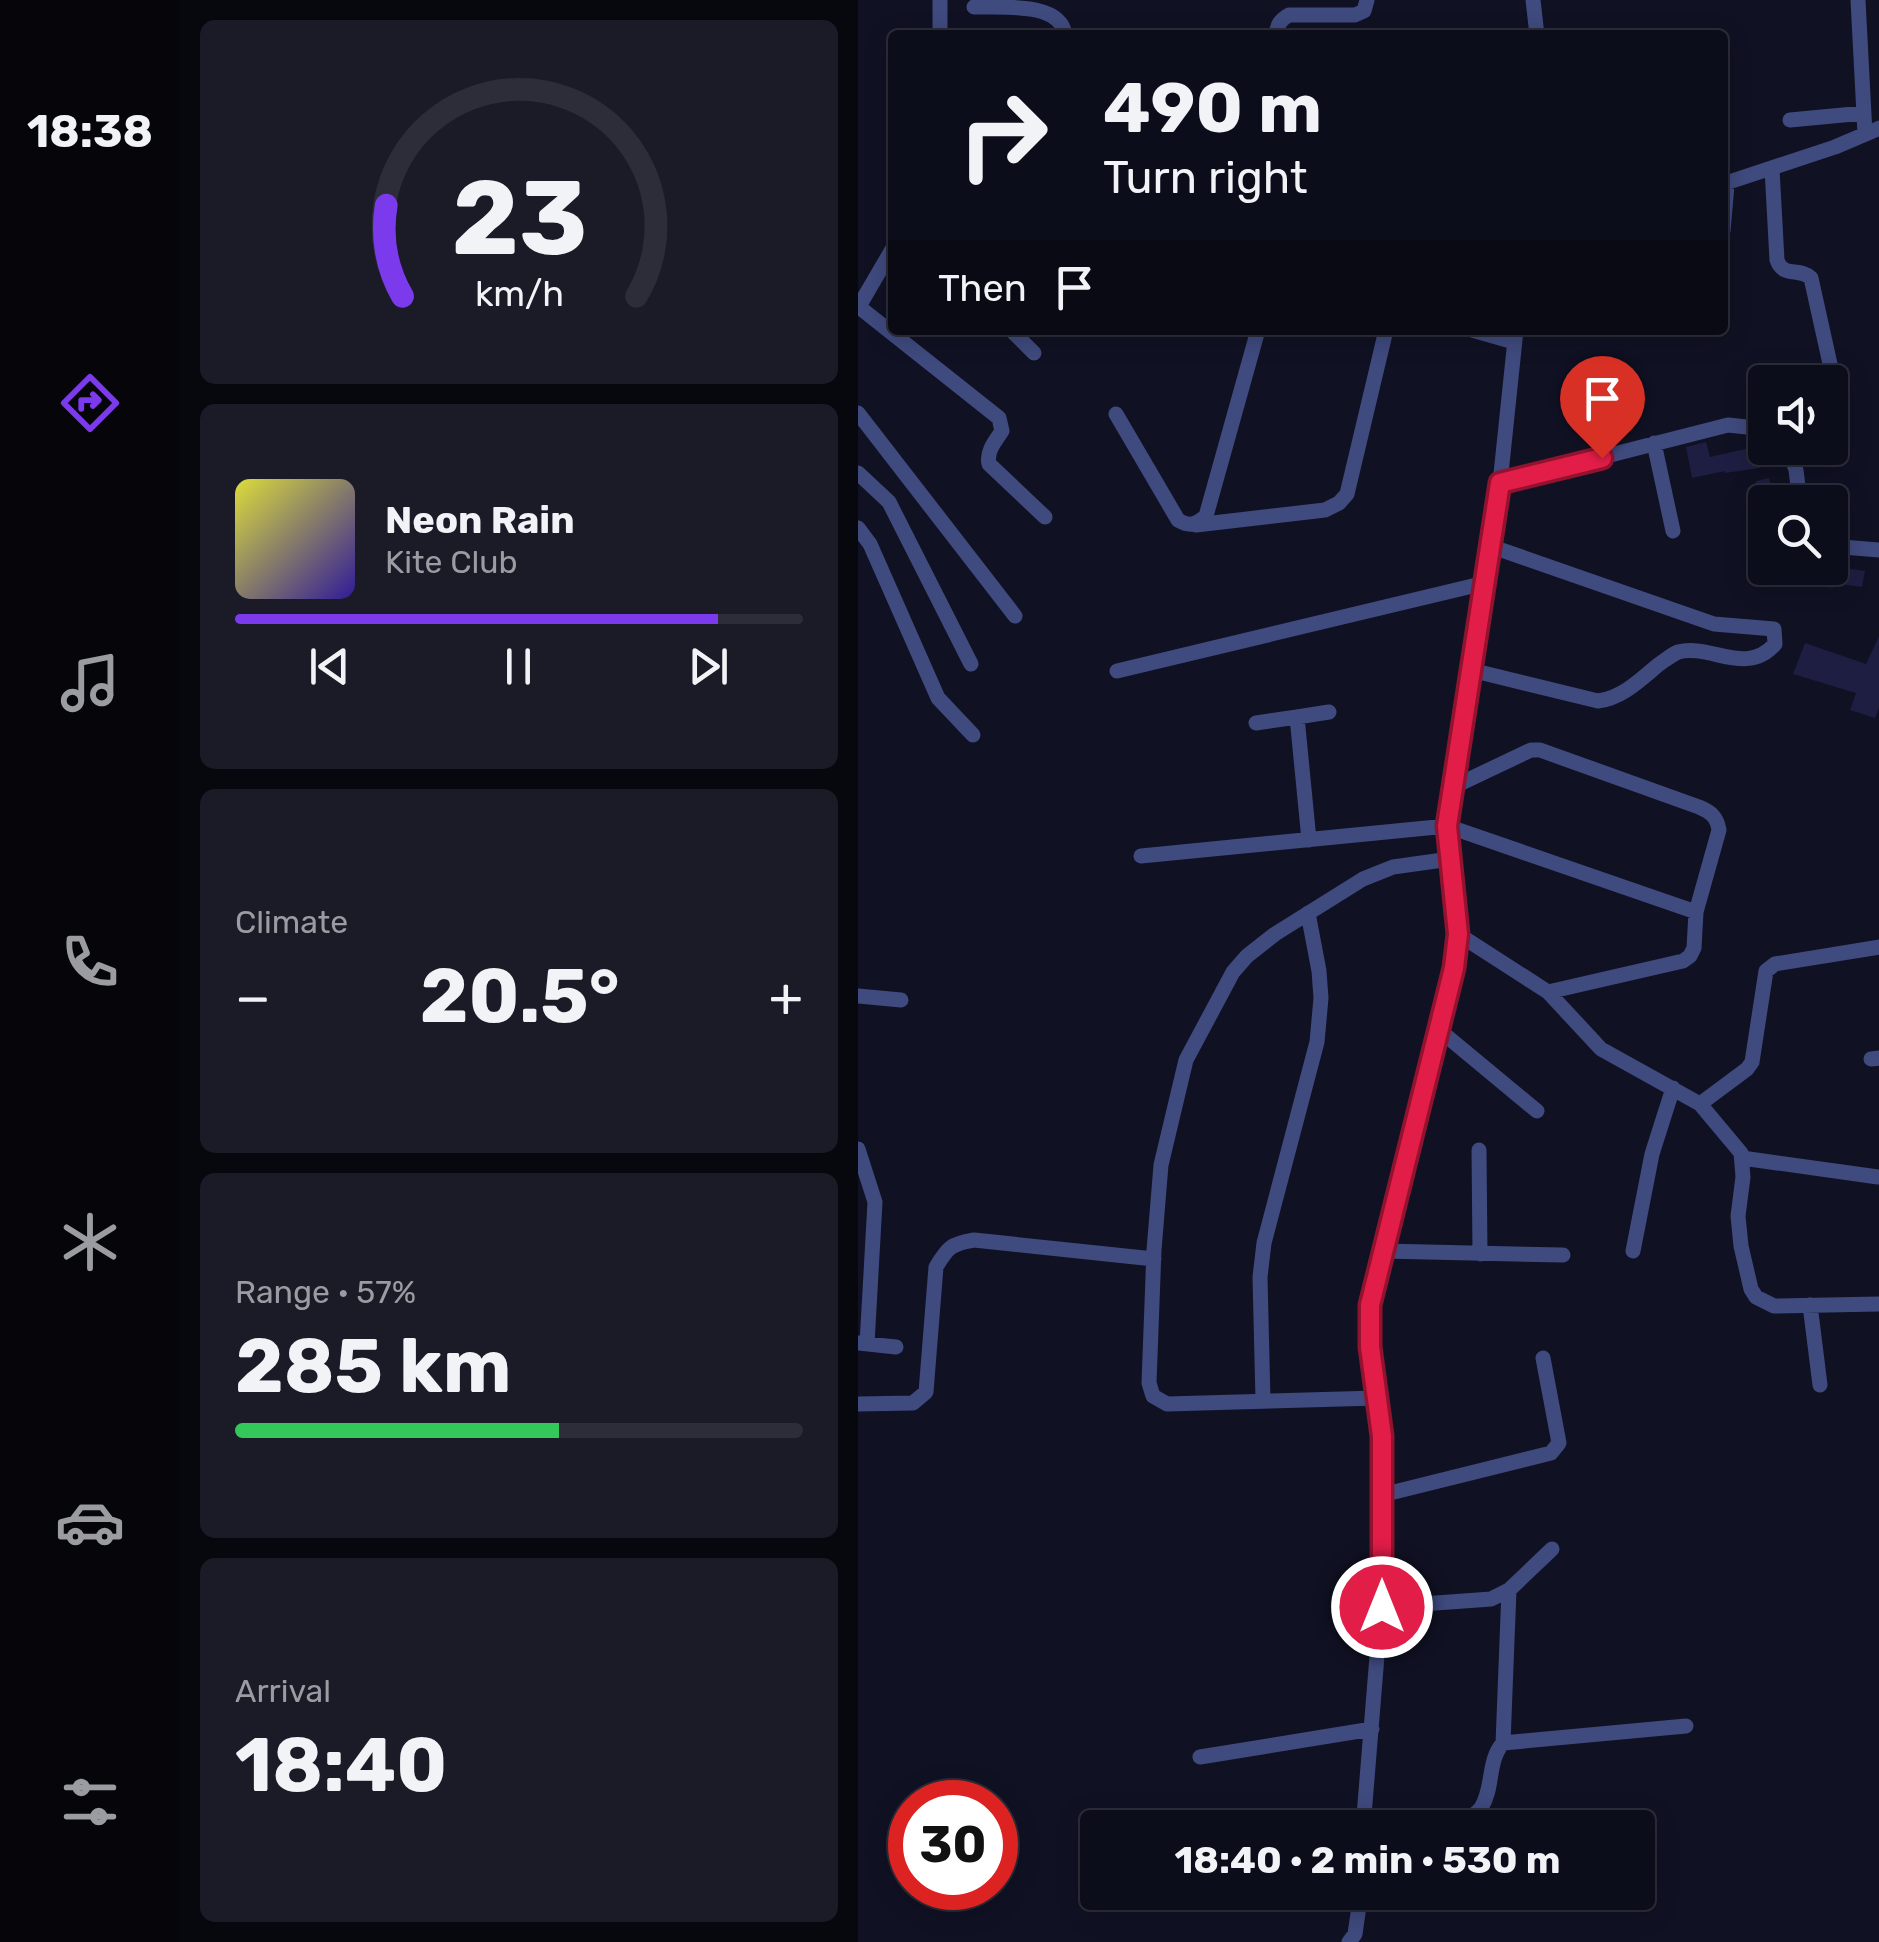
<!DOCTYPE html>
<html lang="en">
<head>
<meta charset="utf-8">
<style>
  :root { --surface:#0c0d1a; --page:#1a1b27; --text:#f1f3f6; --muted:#9a9ca2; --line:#2c2d39; --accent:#7c3aed }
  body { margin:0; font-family:Rubik,sans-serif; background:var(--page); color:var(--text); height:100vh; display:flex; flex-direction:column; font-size:38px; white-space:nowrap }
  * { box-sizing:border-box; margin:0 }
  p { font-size:32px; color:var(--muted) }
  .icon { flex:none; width:55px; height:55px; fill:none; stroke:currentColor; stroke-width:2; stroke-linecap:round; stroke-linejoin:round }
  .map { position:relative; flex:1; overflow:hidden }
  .sheet { display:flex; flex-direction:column; gap:20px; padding:20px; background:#07070e; width:678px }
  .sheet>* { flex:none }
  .guide { position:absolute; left:30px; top:30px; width:840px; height:305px; border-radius:10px; box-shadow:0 5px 25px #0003,0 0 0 2px var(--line); background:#0c0d1a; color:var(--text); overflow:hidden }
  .fabs { position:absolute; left:890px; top:365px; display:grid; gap:20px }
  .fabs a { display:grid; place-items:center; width:100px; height:100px; border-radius:10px; background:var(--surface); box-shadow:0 5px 25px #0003,0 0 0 2px var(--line); font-size:50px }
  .speed { position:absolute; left:30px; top:1780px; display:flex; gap:20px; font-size:50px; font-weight:700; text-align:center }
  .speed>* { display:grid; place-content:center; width:130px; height:130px; border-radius:50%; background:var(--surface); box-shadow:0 5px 25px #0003,0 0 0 2px var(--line); line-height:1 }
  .speed .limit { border:15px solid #d22; background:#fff; color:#111 }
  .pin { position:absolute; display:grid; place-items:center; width:85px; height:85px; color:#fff; margin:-102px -42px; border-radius:50% 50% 50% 0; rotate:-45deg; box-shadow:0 0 10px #0007 }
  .pin .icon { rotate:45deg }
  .me { position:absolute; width:110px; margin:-55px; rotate:0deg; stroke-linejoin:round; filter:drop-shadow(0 0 8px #0008) }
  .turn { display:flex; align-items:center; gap:35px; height:210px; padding:0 50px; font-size:45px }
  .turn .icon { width:130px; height:130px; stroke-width:2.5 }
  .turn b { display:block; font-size:70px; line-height:85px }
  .then { display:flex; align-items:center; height:95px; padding:0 50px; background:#0003; gap:20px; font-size:38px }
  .big { font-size:75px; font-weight:700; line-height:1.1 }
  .sheet .tile { flex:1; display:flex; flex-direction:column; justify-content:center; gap:15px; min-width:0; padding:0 35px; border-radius:15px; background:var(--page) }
  .sheet .dial { align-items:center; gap:0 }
  .dial svg { height:260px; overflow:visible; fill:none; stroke:var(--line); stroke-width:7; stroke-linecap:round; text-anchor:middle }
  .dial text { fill:var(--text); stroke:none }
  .song { display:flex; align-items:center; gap:30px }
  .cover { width:120px; height:120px; border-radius:15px; background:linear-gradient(135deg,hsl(60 70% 55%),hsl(250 70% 35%)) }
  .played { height:10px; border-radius:5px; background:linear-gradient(90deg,var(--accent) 85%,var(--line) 85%) }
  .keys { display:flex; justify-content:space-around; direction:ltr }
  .heat { display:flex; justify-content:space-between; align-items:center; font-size:55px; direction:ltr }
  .charge { height:15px; border-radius:8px; background:linear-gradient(90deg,#34c759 57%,var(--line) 0) }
  .trip { position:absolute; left:222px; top:1810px; width:575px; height:100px; border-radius:10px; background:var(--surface); box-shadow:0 5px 25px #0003,0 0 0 2px var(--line); font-weight:700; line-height:100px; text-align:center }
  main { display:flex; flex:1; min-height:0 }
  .dock { display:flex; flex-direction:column; width:180px; justify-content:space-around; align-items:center; background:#05050a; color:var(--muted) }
  .dock .icon { width:70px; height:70px }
  .dock .on { color:var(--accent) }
  .dock b { font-size:45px; color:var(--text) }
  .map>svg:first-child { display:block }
  .building { fill:#1e1e42 }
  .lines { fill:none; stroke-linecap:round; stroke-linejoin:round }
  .minor { stroke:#3f4a7e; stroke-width:15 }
  .route-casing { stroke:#92132f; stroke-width:25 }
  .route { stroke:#e11d48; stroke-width:18 }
</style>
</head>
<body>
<main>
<nav class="dock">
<b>18:38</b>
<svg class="icon on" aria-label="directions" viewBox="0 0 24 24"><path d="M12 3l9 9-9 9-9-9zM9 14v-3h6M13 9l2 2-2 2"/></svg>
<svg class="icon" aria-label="music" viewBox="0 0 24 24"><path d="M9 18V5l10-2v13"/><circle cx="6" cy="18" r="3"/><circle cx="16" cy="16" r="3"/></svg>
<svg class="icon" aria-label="phone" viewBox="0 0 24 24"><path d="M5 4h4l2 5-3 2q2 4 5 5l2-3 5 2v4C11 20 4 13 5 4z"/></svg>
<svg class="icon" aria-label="climate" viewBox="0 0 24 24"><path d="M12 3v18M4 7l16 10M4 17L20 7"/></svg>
<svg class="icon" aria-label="car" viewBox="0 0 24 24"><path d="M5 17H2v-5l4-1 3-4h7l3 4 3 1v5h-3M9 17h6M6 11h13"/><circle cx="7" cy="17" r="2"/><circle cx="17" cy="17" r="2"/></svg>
<svg class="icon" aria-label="filters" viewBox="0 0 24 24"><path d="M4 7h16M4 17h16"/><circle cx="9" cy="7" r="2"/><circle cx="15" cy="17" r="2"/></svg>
</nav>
<section class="sheet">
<div class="tile dial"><svg viewBox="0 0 100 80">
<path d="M14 69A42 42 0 1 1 86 69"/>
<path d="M14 69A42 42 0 0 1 9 41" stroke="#7c3aed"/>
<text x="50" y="56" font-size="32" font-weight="700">23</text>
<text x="50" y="72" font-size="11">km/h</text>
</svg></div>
<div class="tile">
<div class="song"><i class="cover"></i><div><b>Neon Rain</b><p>Kite Club</p></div></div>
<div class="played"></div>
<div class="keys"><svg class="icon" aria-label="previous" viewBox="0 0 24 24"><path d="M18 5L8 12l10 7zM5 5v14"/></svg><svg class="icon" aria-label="pause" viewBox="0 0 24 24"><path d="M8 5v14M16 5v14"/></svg><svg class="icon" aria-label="next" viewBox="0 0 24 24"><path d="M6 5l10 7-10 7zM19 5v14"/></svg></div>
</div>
<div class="tile"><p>Climate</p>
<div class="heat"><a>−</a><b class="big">20.5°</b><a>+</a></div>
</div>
<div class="tile"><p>Range · 57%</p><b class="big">285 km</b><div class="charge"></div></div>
<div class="tile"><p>Arrival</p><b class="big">18:40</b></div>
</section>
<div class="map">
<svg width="1022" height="1942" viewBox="0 0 1022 1942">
  <rect width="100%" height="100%" fill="#101123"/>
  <!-- building -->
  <path class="building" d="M848,442L852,457L896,447L902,468L867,473V471L834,478L828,447Z
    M911,478L918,502H903L898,481Z
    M972,566L1007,571L1004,587L975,583V588L949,584L950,581L908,575L909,568Z
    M1022,634V705L1017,718L992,710L998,693L935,674L947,643L1008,664Z"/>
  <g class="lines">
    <!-- minor -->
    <path class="minor" d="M82,0V35
      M675,0L679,35
      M1000,0L1007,134
      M116,7C142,8 203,1 207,35
      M418,35C419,25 422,20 431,15H497L506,11L509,0
      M932,120L1006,113
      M914,169L919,260C925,278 941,267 953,278L982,409
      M865,184L977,147L1022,128
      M865,231L869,185
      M1,307L141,418L144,431C137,441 128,452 131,464L187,517
      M0,308L35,248
      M153,330L176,353
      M614,330L656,342
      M0,413L157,616
      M258,414L320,520C332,527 337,525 348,516L400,330
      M796,443L815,531
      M930,448L938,470L942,502
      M0,473L31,502L113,664
      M642,483L870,425L908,429
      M338,525L467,510L481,503L489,494L528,330
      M0,528L12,544L80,698L115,735
      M972,546L1022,550
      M613,670L740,701C764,698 782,680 800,665C806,661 813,655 820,652C852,643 888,677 917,644L916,629L856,624L632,546
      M259,671L627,583
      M439,717L471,712
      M398,723L439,717L451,840
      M595,787L673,750H682L841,807C853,812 859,817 861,830L838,912L836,948L832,956L825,961L690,992
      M283,856L589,826L838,912
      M600,934L690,992L743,1049L842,1104L883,1153L885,1177L880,1216L883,1246L893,1289L898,1297L916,1306L1022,1304
      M0,996L43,1000
      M580,1029L679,1111
      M1013,1059L1022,1058
      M842,1104L889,1069L894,1062L908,971L917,964L1022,947
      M0,1149L17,1202L9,1344
      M621,1150L622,1254
      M884,1158L1020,1177
      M525,1251L705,1255
      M775,1251L794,1154L815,1088
      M952,1305L962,1385
      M0,1343L38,1347
      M519,1398L309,1404L295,1396L291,1383L296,1250L303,1165L328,1060L375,972L389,956L417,934L505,879L535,867L592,859
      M405,1401L402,1277L406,1243L459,1042L463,998L461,971L450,913
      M0,1404L55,1403L68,1392L78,1267C90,1247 93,1244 116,1240L296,1259
      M524,1495L693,1453L701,1443L685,1358
      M523,1607L633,1599L651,1590L694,1549
      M645,1743L651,1590
      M342,1757L514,1729
      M505,1828L523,1607L524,1436L512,1347V1305L596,968L600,934L589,826L642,483L658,330
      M595,1828C604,1822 617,1816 623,1808C636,1788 629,1761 645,1743L828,1726
      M491,1942L497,1934L503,1892"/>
  </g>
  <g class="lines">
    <!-- route casing -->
    <g class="route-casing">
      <path id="route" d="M524,1607V1436L512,1347V1305L596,968L600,934L589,826L642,483L744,458"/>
    </g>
    <!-- route -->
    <use href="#route" class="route"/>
  </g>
</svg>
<div class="fabs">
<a><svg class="icon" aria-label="sound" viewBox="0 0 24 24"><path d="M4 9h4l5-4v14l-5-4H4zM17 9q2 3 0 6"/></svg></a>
<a><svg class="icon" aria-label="search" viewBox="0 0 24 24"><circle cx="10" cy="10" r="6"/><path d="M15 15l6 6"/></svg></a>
</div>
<div class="speed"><div class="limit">30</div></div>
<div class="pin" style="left:744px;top:458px;background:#d93025"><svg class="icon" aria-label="arrive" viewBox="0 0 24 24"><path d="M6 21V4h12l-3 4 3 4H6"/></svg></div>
<svg class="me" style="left:524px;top:1607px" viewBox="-20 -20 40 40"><circle r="17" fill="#e11d48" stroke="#fff" stroke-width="3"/><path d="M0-11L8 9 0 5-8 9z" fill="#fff"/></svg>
<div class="trip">18:40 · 2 min · 530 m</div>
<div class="guide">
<div class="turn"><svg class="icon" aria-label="right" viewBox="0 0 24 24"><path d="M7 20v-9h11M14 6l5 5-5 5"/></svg><div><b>490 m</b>Turn right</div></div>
<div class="then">Then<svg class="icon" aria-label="arrive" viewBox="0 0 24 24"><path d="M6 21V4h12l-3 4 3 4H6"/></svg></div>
</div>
</div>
</main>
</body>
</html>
